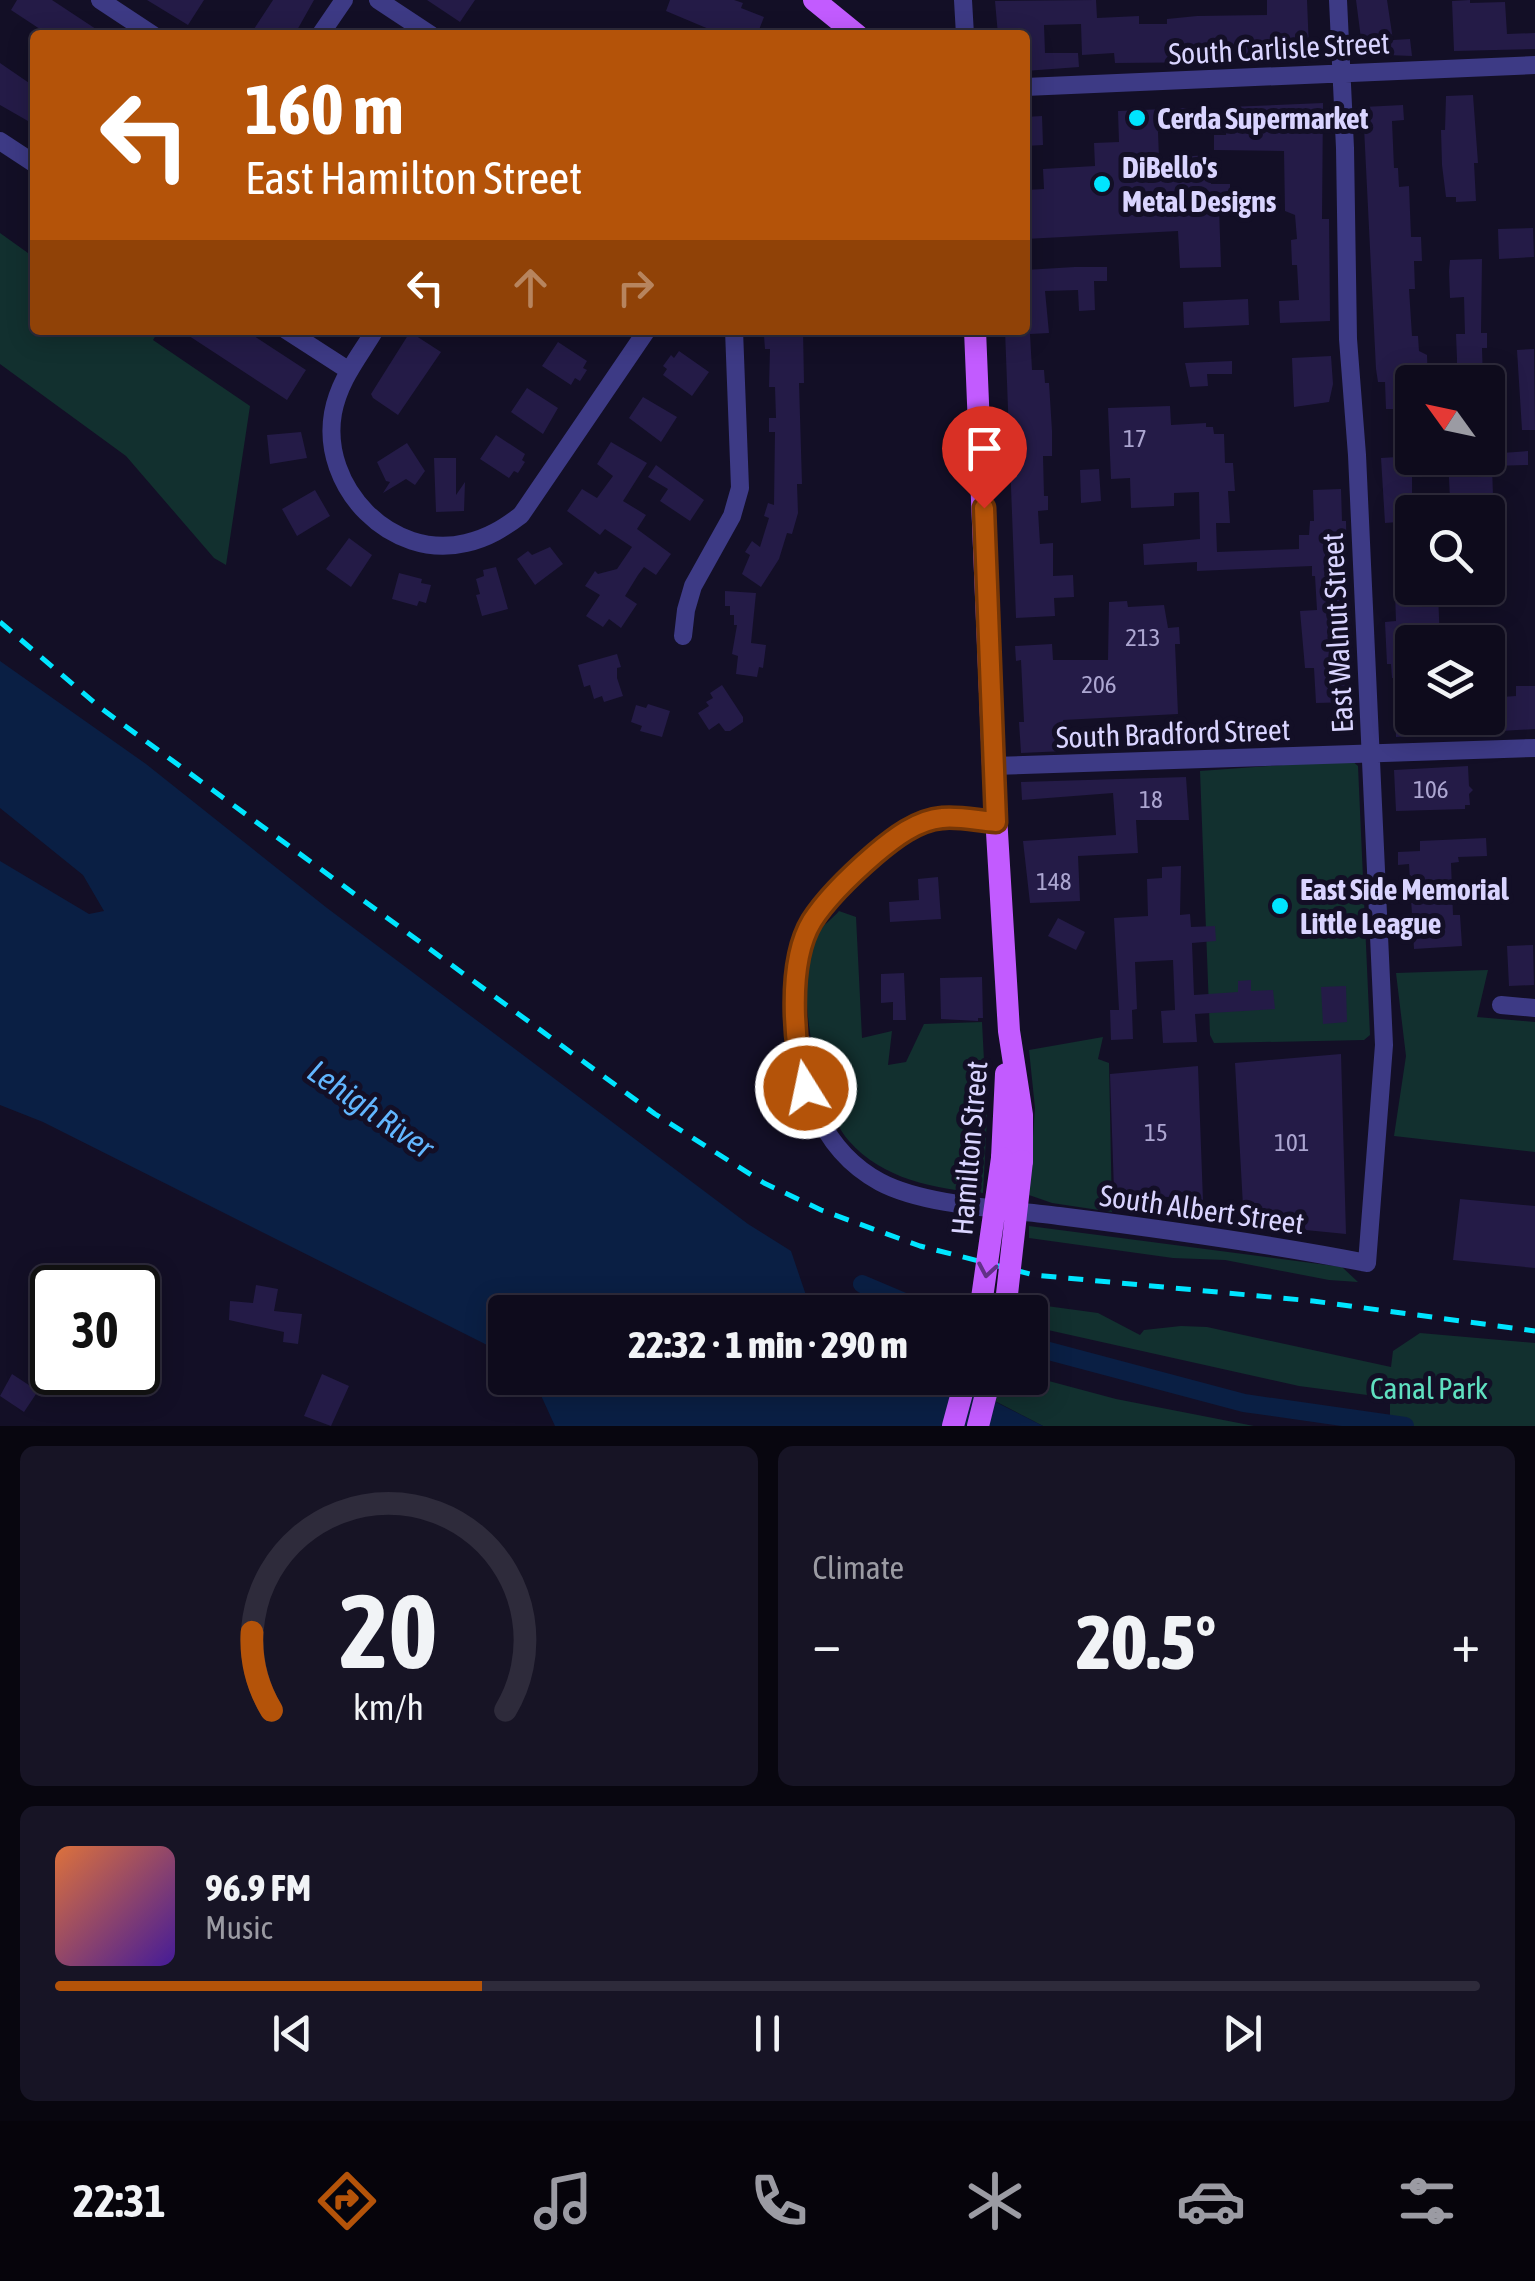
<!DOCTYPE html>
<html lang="en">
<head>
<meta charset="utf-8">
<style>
  :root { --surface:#0e0b1c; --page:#171425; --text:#f1f3f6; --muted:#9b9ba3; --line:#2e2b3b; --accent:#b45309 }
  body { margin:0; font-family:"Asap Condensed",sans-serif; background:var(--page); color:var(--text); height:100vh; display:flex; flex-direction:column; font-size:38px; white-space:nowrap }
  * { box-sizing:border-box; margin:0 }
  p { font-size:32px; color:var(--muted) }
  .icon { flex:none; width:55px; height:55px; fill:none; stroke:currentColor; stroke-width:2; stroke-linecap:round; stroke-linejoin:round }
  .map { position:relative; height:1426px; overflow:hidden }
  .details { display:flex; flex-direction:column; gap:20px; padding:20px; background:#08060f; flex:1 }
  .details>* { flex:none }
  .hud { position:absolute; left:30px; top:30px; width:1000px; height:305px; border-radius:10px; box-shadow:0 5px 25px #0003,0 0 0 2px var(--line); background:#b45309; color:#fff; overflow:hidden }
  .needle { width:65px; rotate:303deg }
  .buttons { position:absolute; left:1395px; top:365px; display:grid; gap:20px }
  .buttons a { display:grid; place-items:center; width:110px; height:110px; border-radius:10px; background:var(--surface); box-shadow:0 5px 25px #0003,0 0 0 2px var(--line); font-size:50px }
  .speed { position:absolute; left:30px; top:1265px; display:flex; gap:20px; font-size:50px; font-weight:700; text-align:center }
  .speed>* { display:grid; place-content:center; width:130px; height:130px; border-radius:50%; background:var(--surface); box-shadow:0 5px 25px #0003,0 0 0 2px var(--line); line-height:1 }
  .speed .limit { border:5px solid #111; border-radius:15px; background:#fff; color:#111 }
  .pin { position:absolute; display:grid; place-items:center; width:85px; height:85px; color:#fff; margin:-102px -42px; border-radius:50% 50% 50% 0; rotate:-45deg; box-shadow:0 0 10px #0007 }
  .pin .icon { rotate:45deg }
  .me { position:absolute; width:110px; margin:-55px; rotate:350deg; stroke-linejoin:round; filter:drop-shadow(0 0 8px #0008) }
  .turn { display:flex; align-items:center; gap:35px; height:210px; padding:0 50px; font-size:45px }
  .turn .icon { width:130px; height:130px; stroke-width:2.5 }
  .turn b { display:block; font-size:70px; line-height:85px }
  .lanes { display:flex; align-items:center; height:95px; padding:0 50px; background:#0003; justify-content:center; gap:50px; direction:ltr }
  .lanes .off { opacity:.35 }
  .big { font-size:75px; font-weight:800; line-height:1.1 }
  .details .card { flex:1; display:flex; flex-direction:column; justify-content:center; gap:15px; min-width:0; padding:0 35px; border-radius:15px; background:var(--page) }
  .details .dial { align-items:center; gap:0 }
  .dial svg { height:260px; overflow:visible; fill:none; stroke:var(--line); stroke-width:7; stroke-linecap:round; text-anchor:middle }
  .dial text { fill:var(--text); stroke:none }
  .song { display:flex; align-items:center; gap:30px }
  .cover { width:120px; height:120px; border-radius:15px; background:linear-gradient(135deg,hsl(20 70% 55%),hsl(260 70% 35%)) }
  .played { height:10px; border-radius:5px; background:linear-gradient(90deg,var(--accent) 30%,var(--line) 30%) }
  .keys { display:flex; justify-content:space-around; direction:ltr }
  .heat { display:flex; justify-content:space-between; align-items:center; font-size:55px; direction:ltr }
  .details .tiles { flex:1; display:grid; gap:20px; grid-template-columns:1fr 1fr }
  .card:last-child { grid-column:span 2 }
  .trip { position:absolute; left:488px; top:1295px; width:560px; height:100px; border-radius:10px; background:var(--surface); box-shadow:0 5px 25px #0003,0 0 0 2px var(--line); font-weight:800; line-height:100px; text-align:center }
  .tabs { display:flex; height:160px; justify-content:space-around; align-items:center; background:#06040b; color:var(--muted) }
  .tabs .icon { width:70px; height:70px }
  .tabs .selected { color:var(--accent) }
  .tabs b { font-size:45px; color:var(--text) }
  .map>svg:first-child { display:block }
  .green { fill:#12302f }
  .water { fill:#0a1f44 }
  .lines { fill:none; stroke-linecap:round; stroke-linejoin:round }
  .canal { stroke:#0a1f44; stroke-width:18 }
  .building { fill:#241b47 }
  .minor { stroke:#3d3a85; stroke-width:18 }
  .major { stroke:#c25bff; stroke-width:22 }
  .rail { stroke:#00e5ff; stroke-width:5; stroke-dasharray:15 12; stroke-linecap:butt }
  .major-bridge { stroke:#c25bff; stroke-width:22 }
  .oneway { stroke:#623188 }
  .route-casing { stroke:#753606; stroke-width:25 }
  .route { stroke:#b45309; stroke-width:18 }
  .poi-dot { fill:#00e5ff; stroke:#130f26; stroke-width:4 }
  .labels { text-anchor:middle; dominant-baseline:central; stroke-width:10; stroke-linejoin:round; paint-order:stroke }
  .number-label { font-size:25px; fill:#aca6d1 }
  .street-label { font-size:30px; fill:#d9d4ff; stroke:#130f26 }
  .poi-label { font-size:30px; font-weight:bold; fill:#d9d4ff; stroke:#130f26; text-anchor:start }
  .park-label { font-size:30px; fill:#5fe0c0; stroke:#130f26 }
  .water-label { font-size:32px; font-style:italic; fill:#62b6ff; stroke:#130f26 }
</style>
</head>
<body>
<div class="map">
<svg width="1535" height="1426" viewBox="0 0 1535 1426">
  <rect width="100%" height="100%" fill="#130f26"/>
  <!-- green -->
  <path class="green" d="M0,233L35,258V330H159L153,340L250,406L226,565L214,558L126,456L0,364Z
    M1351,760L1358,766L1370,1035L1364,1040L1214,1043L1210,1035L1200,771Z
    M839,911L856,917L862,1038L892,1031L888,1065L906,1062L924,1024L982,1022L987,1118L983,1193C935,1189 882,1179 849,1141C816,1104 791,976 818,933C823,925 833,918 839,911Z
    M1488,970L1477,1017L1535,1022V1152L1394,1136L1406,1056L1396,973Z
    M1103,1037L1098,1059L1109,1063L1112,1212L1052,1203L1029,1195L1035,1108L1029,1050Z
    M1029,1226L1342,1267L1358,1282L1329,1280L1225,1260L1173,1258L1029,1238Z
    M1017,1302L1098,1313L1140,1335L1144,1330L1181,1326L1207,1327L1391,1367L1393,1351L1420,1333L1535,1343V1426H1390V1398L1299,1386L1030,1326V1312H1015Z
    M1030,1376L1116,1399L1254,1426H1043L995,1401L1002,1378Z"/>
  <!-- water -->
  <path class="water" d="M0,661L146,764L327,908L748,1224L791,1251L811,1310L839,1300L843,1312H505V1354L43,1122L0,1105V861L89,914L104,911L83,875L0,808Z
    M533,1378H948L1043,1426H555Z"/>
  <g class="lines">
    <!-- canal -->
    <path class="canal" d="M862,1284L928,1312
      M1030,1346L1244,1403L1405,1426"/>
  </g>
  <!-- building -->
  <path class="building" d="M17,0H52L105,35H49L11,10Z
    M147,0H204L188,25Z
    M273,0H314L296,32L250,35Z
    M427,0H475L460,22Z
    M670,0H734L743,3L741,8L764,17L757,35H723L666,11Z
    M1096,0L1097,18L1139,16V24H1167V19L1197,16L1267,15V0H1307L1309,49L1298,52V55L1224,62L1115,63L1114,53L1082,55L1081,24L1044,25L1045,53H1078L1079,67L1025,71V35H998L995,1Z
    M1356,0H1387L1393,40L1410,39L1412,56L1363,54Z
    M1470,0V3L1505,2L1507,34L1535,33V49L1454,51L1452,1Z
    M0,63L35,87V125L0,105Z
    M1473,95L1478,163H1474L1476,201L1456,202V197H1446L1442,165L1441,130H1445L1446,96Z
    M1323,103L1322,219H1329L1330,321L1280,323L1279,301L1299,300L1297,265H1292L1291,240L1297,239L1295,215L1285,211L1284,151L1214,150V135H1226L1228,107Z
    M1403,105L1404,120L1392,121L1394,168H1398L1399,187L1409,186L1411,237H1421L1422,261H1414L1415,289H1409L1412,336H1418L1419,351L1427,355L1428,382H1412V458H1416L1417,476L1412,477V566H1399L1398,522L1385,523L1381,458L1397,457L1395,409H1386L1385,382H1378L1376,369L1363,107Z
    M1187,108L1193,131L1158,132L1159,158L1210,155L1211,184H1230V207L1219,208L1221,267L1180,268L1178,231L1025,239L1026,190L1044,189L1043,169L1095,166L1094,143L1119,142L1118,111Z
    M1042,116L1043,145L1025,146V117Z
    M1533,228L1534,257L1499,259L1498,229Z
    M1482,259L1481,333H1487V348H1482L1483,382H1466V378H1457V359L1456,334H1465L1464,297L1450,298L1449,271L1450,260Z
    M1075,267H1107V281H1094L1095,310L1079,311L1078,290L1045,291L1049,333L1030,334L1032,370H1044L1045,383H1049L1052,431V456H1043L1044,496H1048V510L1038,511L1040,544L1053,543V576L1073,575L1074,597L1054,598L1055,616L1016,618L1005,330H1025V270Z
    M1248,299L1249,325L1184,328L1183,302Z
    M180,330H245L306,370L304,373L287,400Z
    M768,330H803L804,383H799L802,484H797L798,513L792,534L787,533L779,559L761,587L742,574L750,555L745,552L752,541L760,547L769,518L764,516L768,503L774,505L775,432H769V418H776L775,387H769L770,349H765L764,336H769Z
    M410,332L441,352L398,415L373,398L371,394Z
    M558,342L587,361L583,368L587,370L580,381L575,378L571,385L542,366Z
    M1534,349L1535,430H1522L1517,350Z
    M679,351L709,372L692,396L663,375L667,369L663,366L671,355L674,358Z
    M1331,356L1333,384L1329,402L1294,407L1292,358Z
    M1232,361V374H1207L1208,386L1190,387L1185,363Z
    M527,388L558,408L543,434L511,412Z
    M643,397L677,417L661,442L629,418Z
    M1170,406L1171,425L1206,423V427H1213L1214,434H1224L1225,463H1233L1235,491H1228L1230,523H1216L1217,552L1299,549V535H1309L1310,521H1314L1313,490L1341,489L1342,521H1346L1347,575H1344L1346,605H1342L1343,644L1351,702L1316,703L1314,668H1305L1300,611L1317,610L1315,576H1312V566L1197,571V562L1144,565L1143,544L1200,539L1199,492L1174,493V506L1131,508L1130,478L1111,479L1108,408Z
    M301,432L307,458L270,464L267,435Z
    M496,435L525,454L522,460L525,462L518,473L514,471L509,478L480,459Z
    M611,442L647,463L623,501L646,515L637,529L671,554L656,575L644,567L638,575L625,596L637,604L621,628L609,619L603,627L586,616L600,595L585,586L595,571L598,574L617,569L632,547L605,529L600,535L567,511L582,489L597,498L613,476L597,464Z
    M407,443L425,471L415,485L406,479L383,493L390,482L386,481L377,462Z
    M1528,451V465L1492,466L1493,496L1450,499L1448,458H1488V454Z
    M434,458H456V495L465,482L464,511L436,512Z
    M656,465L704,500L690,521L660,501L668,489L648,477Z
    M1099,469L1101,501L1081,503L1080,470Z
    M315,490L330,516L297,536L282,509Z
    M349,538L372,555L351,587L326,569Z
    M550,547L563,564L535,585L517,559L528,551L532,555Z
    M496,567L508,609L482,616L476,595L480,594L476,579L484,576L483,570Z
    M399,573L422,579L421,583L431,585L426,603L419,601L417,606L392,599Z
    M725,591L756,593L751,643L766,645L763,668L759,667L757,677L736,674L738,656L732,654L737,625H734V615H730V606H725Z
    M1395,593H1438L1440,642H1412L1409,677L1392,678L1391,664H1387L1385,622L1396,621Z
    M1127,601L1128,607L1164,605L1168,628L1179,627L1180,644H1175L1178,714L1063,720L1065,751L1021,753L1019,722H1024L1021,660L1016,661L1015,646L1052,644L1053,660H1108L1109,602Z
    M617,654L621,667L617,668V678L623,696L604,702L602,696L594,699L590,685L584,687L578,665Z
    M722,685L743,717V722L730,731H725L719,723L709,730L698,713L709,706L706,702L713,698L710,693Z
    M1516,686H1535V729L1396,737L1395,708L1412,707V718H1488V698L1516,696Z
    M648,704L670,711L662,737L640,731L642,726L631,722L636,705L646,708Z
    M1468,766L1469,786L1473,790L1469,794L1470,805H1465V809L1396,811L1394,770Z
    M1186,777L1189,820H1136L1138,853L1078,856L1080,901L1030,903L1023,841L1116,835L1113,793L1022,800L1021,782Z
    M1486,838L1487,856L1458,857L1459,862L1451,863L1453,915H1460L1462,946L1414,949L1409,864L1398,865V852L1420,851V841Z
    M1181,866L1180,915L1190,914L1191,927L1215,926L1216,941L1192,943L1194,995L1238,992V981L1251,980V991L1273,990L1275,1009L1195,1014L1197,1042L1163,1043L1161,1011L1175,1010L1173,960L1135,962L1137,1009L1132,1010L1133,1039L1111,1040L1110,1010H1119L1114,918L1148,916L1147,879L1162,878V867Z
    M938,877L941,919L890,922L889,902L919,900L918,879Z
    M1058,918L1085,932L1076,950L1048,936Z
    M1533,945L1534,985L1509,986L1507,946Z
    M904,973L906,1020H893V1002L881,1003V974Z
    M982,977L983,1018H978V1021L941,1019L940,978Z
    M1346,986L1347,1022L1323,1024L1321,987Z
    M1341,1054L1346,1234L1244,1224L1235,1063Z
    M1198,1066L1203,1201L1114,1191L1110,1074Z
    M1460,1199L1535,1206V1268L1453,1260Z
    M256,1285L278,1289L274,1311L302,1314L298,1344L283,1342L284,1332L229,1320L230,1301L253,1303Z
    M12,1374L38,1391L24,1412L0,1396Z
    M322,1374L349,1386L331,1426L304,1416Z"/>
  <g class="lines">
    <!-- minor -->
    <path class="minor" d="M100,0L153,35
      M378,0L431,35
      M963,0L965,35
      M320,35L344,0
      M1025,87L1535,65
      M0,141L35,164
      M286,330L348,370
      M375,330C359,357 339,380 333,413C320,487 391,561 466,543C488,538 504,528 521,515L647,330
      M683,636L686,610L693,586L732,516L740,488L734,330
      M993,766L1535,748
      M996,822C979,821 960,817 943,818C918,819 895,837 877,853C848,877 814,909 801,946C795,964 796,987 796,1006C797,1074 815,1147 880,1182C925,1206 1007,1209 1059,1216C1162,1229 1265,1243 1367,1263L1384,1045L1357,455L1348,339L1345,148L1338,0
      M1501,1005L1535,1008"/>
    <!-- major -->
    <path class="major" d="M814,0L857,35
      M975,330L993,766L1009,1031L1022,1115V1161
      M1002,1158L1006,1074
      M953,1426L966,1378
      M978,1426L990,1378"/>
    <!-- rail -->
    <path class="rail" d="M0,622L102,709L655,1114L764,1183L821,1210L920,1246L1034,1275L1313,1301L1535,1331"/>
    <!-- major-bridge -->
    <path class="major-bridge" d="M980,1312L1002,1158
      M1005,1312L1022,1161"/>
  </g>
  <!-- one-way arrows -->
  <defs><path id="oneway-chevron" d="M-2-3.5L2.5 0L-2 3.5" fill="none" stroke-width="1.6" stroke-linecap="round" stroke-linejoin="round" transform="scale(2.5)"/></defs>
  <use class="oneway" href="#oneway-chevron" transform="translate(987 1270) rotate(100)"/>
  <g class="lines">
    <!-- route casing -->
    <g class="route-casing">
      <path id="route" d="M806,1088C793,1044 787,962 812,921C828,896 853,873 875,854C894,838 917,820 942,818C959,816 979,821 996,822L984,508"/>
    </g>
    <!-- route -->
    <use href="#route" class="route"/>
  </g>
  <!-- markers -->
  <g class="poi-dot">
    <circle cx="1137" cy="118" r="10"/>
    <circle cx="1102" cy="184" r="10"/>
    <circle cx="1280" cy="906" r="10"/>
  </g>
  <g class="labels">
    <!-- number labels -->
    <g class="number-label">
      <text x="1135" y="438">17</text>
      <text x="1143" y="637">213</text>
      <text x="1099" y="684">206</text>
      <text x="1431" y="789">106</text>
      <text x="1151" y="799">18</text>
      <text x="1054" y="881">148</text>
      <text x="1156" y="1132">15</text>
      <text x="1292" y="1142">101</text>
    </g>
    <!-- street labels -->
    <g class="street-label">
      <text transform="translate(1279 48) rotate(-3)">South Carlisle Street</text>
      <text transform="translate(1337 633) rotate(-93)">East Walnut Street</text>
      <text transform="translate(1173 733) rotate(-2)">South Bradford Street</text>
      <text transform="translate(969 1148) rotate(-85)">Hamilton Street</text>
      <text transform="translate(1202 1209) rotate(8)">South Albert Street</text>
    </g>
    <!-- poi labels -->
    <g class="poi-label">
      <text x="1157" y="118">Cerda Supermarket</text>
      <text x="1122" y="167">DiBello's<tspan x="1122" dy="34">Metal Designs</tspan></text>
      <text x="1300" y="889">East Side Memorial<tspan x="1300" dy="34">Little League</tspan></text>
    </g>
    <!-- park labels -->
    <g class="park-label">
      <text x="1429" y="1388">Canal Park</text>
    </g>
    <!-- water labels -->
    <g class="water-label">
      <text transform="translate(371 1109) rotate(35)">Lehigh River</text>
    </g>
  </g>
</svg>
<div class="buttons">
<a><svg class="needle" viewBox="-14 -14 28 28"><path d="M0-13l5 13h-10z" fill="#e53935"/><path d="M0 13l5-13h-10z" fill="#9b9ba3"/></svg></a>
<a><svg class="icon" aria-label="search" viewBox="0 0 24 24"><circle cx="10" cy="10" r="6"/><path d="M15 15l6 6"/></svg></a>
<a><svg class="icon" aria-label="layers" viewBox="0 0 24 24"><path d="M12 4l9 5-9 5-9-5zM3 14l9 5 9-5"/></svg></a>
</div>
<div class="speed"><div class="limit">30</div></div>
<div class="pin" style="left:984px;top:508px;background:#d93025"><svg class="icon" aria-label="arrive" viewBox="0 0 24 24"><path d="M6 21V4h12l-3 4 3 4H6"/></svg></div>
<svg class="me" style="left:806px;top:1088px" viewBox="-20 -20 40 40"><circle r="17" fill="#b45309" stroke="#fff" stroke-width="3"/><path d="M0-11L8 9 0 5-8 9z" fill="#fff"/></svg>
<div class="trip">22:32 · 1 min · 290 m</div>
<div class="hud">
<div class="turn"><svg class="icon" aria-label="left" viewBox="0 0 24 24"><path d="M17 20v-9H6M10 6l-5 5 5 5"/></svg><div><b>160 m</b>East Hamilton Street</div></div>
<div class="lanes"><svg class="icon" aria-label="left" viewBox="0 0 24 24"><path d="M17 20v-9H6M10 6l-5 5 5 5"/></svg><svg class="icon off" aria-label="ahead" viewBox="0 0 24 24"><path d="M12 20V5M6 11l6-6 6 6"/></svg><svg class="icon off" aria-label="right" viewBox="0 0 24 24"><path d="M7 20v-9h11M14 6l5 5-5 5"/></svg></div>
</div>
</div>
<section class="details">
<div class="tiles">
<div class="card dial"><svg viewBox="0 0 100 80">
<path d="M14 69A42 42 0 1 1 86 69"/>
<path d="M14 69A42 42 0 0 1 8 45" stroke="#b45309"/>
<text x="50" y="56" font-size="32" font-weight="700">20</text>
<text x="50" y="72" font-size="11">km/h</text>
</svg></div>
<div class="card"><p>Climate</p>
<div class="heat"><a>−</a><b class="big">20.5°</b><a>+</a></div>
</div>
<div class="card">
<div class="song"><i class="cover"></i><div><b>96.9 FM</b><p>Music</p></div></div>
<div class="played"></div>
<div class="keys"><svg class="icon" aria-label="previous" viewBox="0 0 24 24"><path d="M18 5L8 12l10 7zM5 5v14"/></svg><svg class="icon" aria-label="pause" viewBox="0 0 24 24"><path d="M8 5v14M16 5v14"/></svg><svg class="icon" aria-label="next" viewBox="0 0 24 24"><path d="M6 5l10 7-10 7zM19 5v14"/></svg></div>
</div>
</div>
</section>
<nav class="tabs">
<b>22:31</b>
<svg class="icon selected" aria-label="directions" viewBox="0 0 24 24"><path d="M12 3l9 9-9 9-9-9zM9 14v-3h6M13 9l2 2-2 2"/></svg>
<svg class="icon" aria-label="music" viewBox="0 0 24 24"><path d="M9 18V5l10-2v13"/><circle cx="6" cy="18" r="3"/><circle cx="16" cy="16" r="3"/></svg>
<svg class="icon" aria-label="phone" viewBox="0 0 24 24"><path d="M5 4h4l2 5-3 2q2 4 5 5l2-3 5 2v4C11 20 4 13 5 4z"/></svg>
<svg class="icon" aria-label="climate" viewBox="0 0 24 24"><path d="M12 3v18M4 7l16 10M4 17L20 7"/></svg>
<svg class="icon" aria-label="car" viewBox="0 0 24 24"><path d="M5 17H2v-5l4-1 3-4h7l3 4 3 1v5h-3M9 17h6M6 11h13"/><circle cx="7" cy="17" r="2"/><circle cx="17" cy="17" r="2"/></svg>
<svg class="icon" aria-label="filters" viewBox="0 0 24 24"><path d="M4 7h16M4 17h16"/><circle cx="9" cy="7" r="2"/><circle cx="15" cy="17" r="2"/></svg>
</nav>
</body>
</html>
